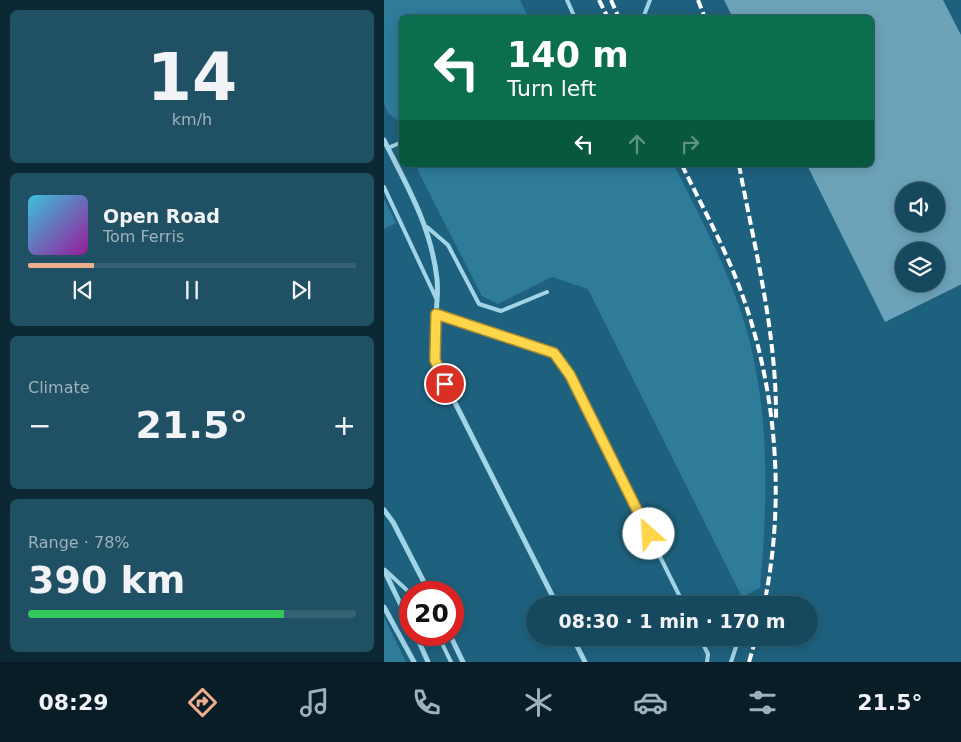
<!DOCTYPE html>
<html lang="en">
<head>
<meta charset="utf-8">
<style>
  :root { --surface:#16495e; --page:#1f5064; --text:#f1f3f6; --muted:#9eb2bc; --line:#356173; --accent:#eead8d }
  body { margin:0; font-family:"DejaVu Sans",sans-serif; background:var(--page); color:var(--text); height:100vh; display:flex; flex-direction:column; font-size:19px; white-space:nowrap }
  * { box-sizing:border-box; margin:0 }
  p { font-size:16px; color:var(--muted) }
  .icon { flex:none; width:28px; height:28px; fill:none; stroke:currentColor; stroke-width:2; stroke-linecap:round; stroke-linejoin:round }
  .map { position:relative; flex:1; overflow:hidden }
  .details { display:flex; flex-direction:column; gap:10px; padding:10px; background:#0c2834; width:384px }
  .details>* { flex:none }
  .guide { position:absolute; left:15px; top:15px; width:475px; height:152px; border-radius:8px; box-shadow:0 2px 12px #0003,0 0 0 1px var(--line); background:#0b6e4f; color:#fff; overflow:hidden }
  .controls { position:absolute; left:511px; top:182px; display:grid; gap:10px }
  .controls a { display:grid; place-items:center; width:50px; height:50px; border-radius:50%; background:var(--surface); box-shadow:0 2px 12px #0003,0 0 0 1px var(--line); font-size:25px }
  .speed { position:absolute; left:15px; top:581px; display:flex; gap:10px; font-size:25px; font-weight:700; text-align:center }
  .speed>* { display:grid; place-content:center; width:65px; height:65px; border-radius:50%; background:var(--surface); box-shadow:0 2px 12px #0003,0 0 0 1px var(--line); line-height:1 }
  .speed .limit { border:8px solid #d22; background:#fff; color:#111 }
  .pin { position:absolute; display:grid; place-items:center; width:42px; height:42px; color:#fff; margin:-21px; border:2px solid #fff; border-radius:50%; box-shadow:0 1px 5px #0007 }
  .me { position:absolute; width:55px; margin:-28px; rotate:334deg; stroke-linejoin:round; filter:drop-shadow(0 0 4px #0008) }
  .turn { display:flex; align-items:center; gap:18px; height:105px; padding:0 25px; font-size:22px }
  .turn .icon { width:65px; height:65px; stroke-width:2.5 }
  .turn b { display:block; font-size:35px; line-height:42px }
  .lanes { display:flex; align-items:center; height:48px; padding:0 25px; background:#0003; justify-content:center; gap:25px; direction:ltr }
  .lanes .off { opacity:.35 }
  .big { font-size:38px; font-weight:600; line-height:1.1 }
  .details .widget { flex:1; display:flex; flex-direction:column; justify-content:center; gap:8px; min-width:0; padding:0 18px; border-radius:8px; background:var(--page) }
  .details .dial { align-items:center; gap:0 }
  .dial b { font-size:65px; line-height:1 }
  .song { display:flex; align-items:center; gap:15px }
  .cover { width:60px; height:60px; border-radius:8px; background:linear-gradient(135deg,hsl(190 70% 55%),hsl(300 70% 35%)) }
  .played { height:5px; border-radius:2px; background:linear-gradient(90deg,var(--accent) 20%,var(--line) 20%) }
  .keys { display:flex; justify-content:space-around; direction:ltr }
  .heat { display:flex; justify-content:space-between; align-items:center; font-size:28px; direction:ltr }
  .charge { height:8px; border-radius:4px; background:linear-gradient(90deg,#34c759 78%,var(--line) 0) }
  .trip { position:absolute; left:142px; top:596px; width:292px; height:50px; border-radius:25px; background:var(--surface); box-shadow:0 2px 12px #0003,0 0 0 1px var(--line); font-weight:600; line-height:50px; text-align:center }
  .tabs { display:flex; height:80px; justify-content:space-around; align-items:center; background:#091d26; color:var(--muted) }
  .tabs .icon { width:35px; height:35px }
  .tabs .selected { color:var(--accent) }
  .tabs b { font-size:22px; color:var(--text) }
  main { display:flex; flex:1; min-height:0 }
  .map>svg:first-child { display:block }
  .green { fill:#2e7c9a }
  .building { fill:#6da3b9; fill-rule:evenodd }
  .lines { fill:none; stroke-linecap:round; stroke-linejoin:round }
  .lane { stroke:#a2d4e8; stroke-width:4 }
  .street { stroke:#a2d4e8; stroke-width:5 }
  .rail { stroke:#fff; stroke-width:4; stroke-dasharray:9 4; stroke-linecap:butt }
  .route-casing { stroke:#a68a30; stroke-width:12 }
  .route { stroke:#ffd54a; stroke-width:9 }
</style>
</head>
<body>
<main>
<section class="details">
<div class="widget dial"><b>14</b><p>km/h</p></div>
<div class="widget">
<div class="song"><i class="cover"></i><div><b>Open Road</b><p>Tom Ferris</p></div></div>
<div class="played"></div>
<div class="keys"><svg class="icon" aria-label="previous" viewBox="0 0 24 24"><path d="M18 5L8 12l10 7zM5 5v14"/></svg><svg class="icon" aria-label="pause" viewBox="0 0 24 24"><path d="M8 5v14M16 5v14"/></svg><svg class="icon" aria-label="next" viewBox="0 0 24 24"><path d="M6 5l10 7-10 7zM19 5v14"/></svg></div>
</div>
<div class="widget"><p>Climate</p>
<div class="heat"><a>−</a><b class="big">21.5°</b><a>+</a></div>
</div>
<div class="widget"><p>Range · 78%</p><b class="big">390 km</b><div class="charge"></div></div>
</section>
<div class="map">
<svg width="578" height="662" viewBox="0 0 578 662">
  <rect width="100%" height="100%" fill="#1e617e"/>
  <!-- green -->
  <path class="green" d="M0,0H136L144,17L18,18L17,123L4,113L0,104Z
    M33,165H290C310,205 331,244 347,285C387,382 385,485 376,588L358,597L204,289L168,277L114,304L98,296L35,173Z
    M0,199L12,223L0,229Z
    M0,617L22,662H0Z"/>
  <!-- building -->
  <path class="building" d="M340,0H559L578,37V284L501,322L423,165H488V18H349ZM520,191H552V224H520ZM520,251H552V284H520Z"/>
  <g class="lines">
    <!-- lane -->
    <path class="lane" d="M183,0L191,18
      M259,18L266,0
      M4,148L18,142
      M0,187L52,298
      M43,227L64,245L95,304L117,311L163,292
      M52,314L169,353L186,375L300,605
      M1,570L26,593
      M54,635L67,662
      M316,638L324,654L323,662
      M347,662L355,638"/>
    <!-- street -->
    <path class="street" d="M0,140C23,186 47,226 53,279C56,308 45,338 53,367L173,605
      M0,510L9,522L45,592
      M0,570L26,624
      M0,607L30,662
      M32,635L44,662
      M66,635L79,662
      M189,638L201,662"/>
    <!-- rail -->
    <path class="rail" d="M215,0L224,18
      M227,0L235,18
      M314,0L321,18
      M298,165C315,200 334,235 349,271C392,374 403,496 380,605
      M355,165C371,250 393,334 392,421
      M365,662L372,638"/>
  </g>
  <g class="lines">
    <!-- route casing -->
    <g class="route-casing">
      <path id="route" d="M61,384L51,360L52,314L170,353L186,375L265,534"/>
    </g>
    <!-- route -->
    <use href="#route" class="route"/>
  </g>
</svg>
<div class="controls">
<a><svg class="icon" aria-label="sound" viewBox="0 0 24 24"><path d="M4 9h4l5-4v14l-5-4H4zM17 9q2 3 0 6"/></svg></a>
<a><svg class="icon" aria-label="layers" viewBox="0 0 24 24"><path d="M12 4l9 5-9 5-9-5zM3 14l9 5 9-5"/></svg></a>
</div>
<div class="speed"><div class="limit">20</div></div>
<div class="pin" style="left:61px;top:384px;background:#d93025"><svg class="icon" aria-label="arrive" viewBox="0 0 24 24"><path d="M6 21V4h12l-3 4 3 4H6"/></svg></div>
<svg class="me" style="left:265px;top:534px" viewBox="-20 -20 40 40"><circle r="19" fill="#fff"/><path d="M0-13L10 11 0 6-10 11z" fill="#ffd54a"/></svg>
<div class="trip">08:30 · 1 min · 170 m</div>
<div class="guide">
<div class="turn"><svg class="icon" aria-label="left" viewBox="0 0 24 24"><path d="M17 20v-9H6M10 6l-5 5 5 5"/></svg><div><b>140 m</b>Turn left</div></div>
<div class="lanes"><svg class="icon" aria-label="left" viewBox="0 0 24 24"><path d="M17 20v-9H6M10 6l-5 5 5 5"/></svg><svg class="icon off" aria-label="ahead" viewBox="0 0 24 24"><path d="M12 20V5M6 11l6-6 6 6"/></svg><svg class="icon off" aria-label="right" viewBox="0 0 24 24"><path d="M7 20v-9h11M14 6l5 5-5 5"/></svg></div>
</div>
</div>
</main>
<nav class="tabs">
<b>08:29</b>
<svg class="icon selected" aria-label="directions" viewBox="0 0 24 24"><path d="M12 3l9 9-9 9-9-9zM9 14v-3h6M13 9l2 2-2 2"/></svg>
<svg class="icon" aria-label="music" viewBox="0 0 24 24"><path d="M9 18V5l10-2v13"/><circle cx="6" cy="18" r="3"/><circle cx="16" cy="16" r="3"/></svg>
<svg class="icon" aria-label="phone" viewBox="0 0 24 24"><path d="M5 4h4l2 5-3 2q2 4 5 5l2-3 5 2v4C11 20 4 13 5 4z"/></svg>
<svg class="icon" aria-label="climate" viewBox="0 0 24 24"><path d="M12 3v18M4 7l16 10M4 17L20 7"/></svg>
<svg class="icon" aria-label="car" viewBox="0 0 24 24"><path d="M5 17H2v-5l4-1 3-4h7l3 4 3 1v5h-3M9 17h6M6 11h13"/><circle cx="7" cy="17" r="2"/><circle cx="17" cy="17" r="2"/></svg>
<svg class="icon" aria-label="filters" viewBox="0 0 24 24"><path d="M4 7h16M4 17h16"/><circle cx="9" cy="7" r="2"/><circle cx="15" cy="17" r="2"/></svg>
<b>21.5°</b>
</nav>
</body>
</html>
